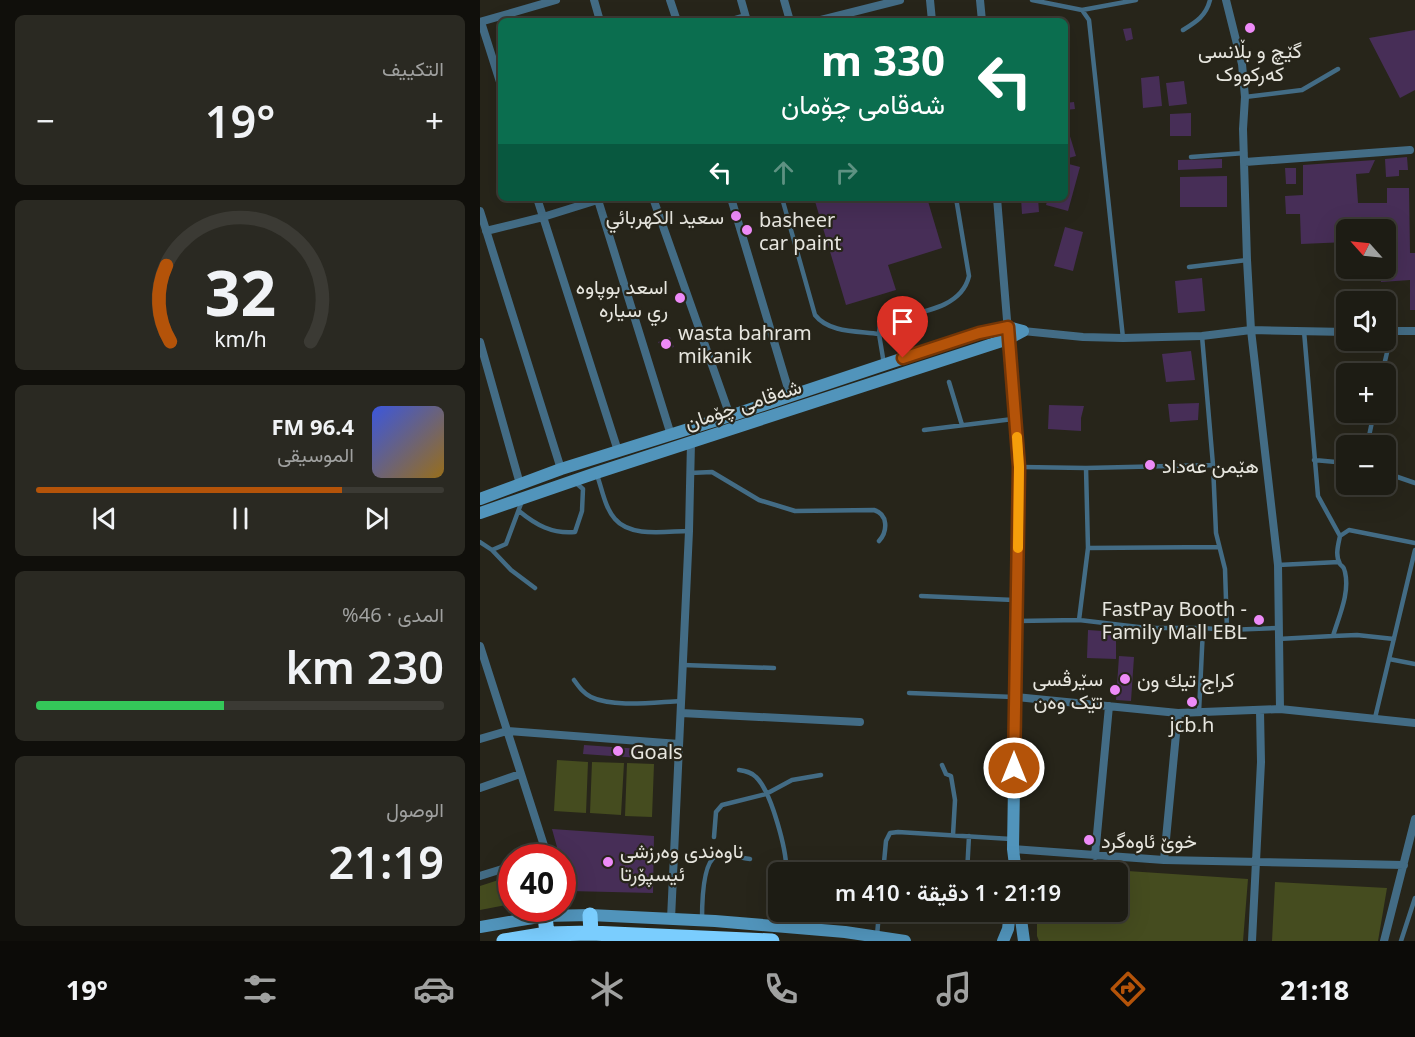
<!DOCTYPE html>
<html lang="ar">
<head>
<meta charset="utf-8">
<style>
  :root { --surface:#1d1c14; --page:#2a2922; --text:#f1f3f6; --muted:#a0a1a0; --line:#3b3a34; --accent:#b45309 }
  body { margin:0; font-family:"Noto Sans",Vazirmatn,sans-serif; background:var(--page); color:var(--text); direction:rtl; height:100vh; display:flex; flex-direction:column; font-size:22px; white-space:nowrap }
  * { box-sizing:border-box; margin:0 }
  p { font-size:20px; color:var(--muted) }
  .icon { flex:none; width:33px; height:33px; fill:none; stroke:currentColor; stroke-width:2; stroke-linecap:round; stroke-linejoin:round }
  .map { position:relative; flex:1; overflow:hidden; direction:ltr }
  .side { display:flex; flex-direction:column; gap:15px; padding:15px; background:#100f0b; width:480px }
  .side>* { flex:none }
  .top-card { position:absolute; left:18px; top:18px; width:570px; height:183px; border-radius:9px; box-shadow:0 6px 24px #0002,0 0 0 2px var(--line); direction:rtl; background:#0b6e4f; color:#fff; overflow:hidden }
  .needle { width:39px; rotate:297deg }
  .buttons { position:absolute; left:856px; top:219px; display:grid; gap:12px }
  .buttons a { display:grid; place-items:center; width:60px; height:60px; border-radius:9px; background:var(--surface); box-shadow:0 6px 24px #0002,0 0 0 2px var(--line); font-size:30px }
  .speed { position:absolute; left:18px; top:844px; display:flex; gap:12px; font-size:30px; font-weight:700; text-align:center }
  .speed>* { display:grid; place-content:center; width:78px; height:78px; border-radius:50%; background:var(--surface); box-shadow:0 6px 24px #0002,0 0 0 2px var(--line); line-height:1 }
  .speed .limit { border:9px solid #d22; background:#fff; color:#111 }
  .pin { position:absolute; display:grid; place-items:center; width:51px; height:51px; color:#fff; margin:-62px -26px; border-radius:50% 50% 50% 0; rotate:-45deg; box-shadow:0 0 6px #0007 }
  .pin .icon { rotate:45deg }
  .me { position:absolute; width:66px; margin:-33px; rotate:0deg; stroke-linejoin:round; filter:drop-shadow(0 0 4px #0008) }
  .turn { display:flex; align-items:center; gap:21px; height:126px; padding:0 24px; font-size:27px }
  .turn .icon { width:78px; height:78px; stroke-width:2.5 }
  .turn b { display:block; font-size:42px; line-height:51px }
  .lanes { display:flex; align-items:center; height:57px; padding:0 24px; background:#0003; justify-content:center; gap:30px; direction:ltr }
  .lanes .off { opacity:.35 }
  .big { font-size:45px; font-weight:600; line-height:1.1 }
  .side .card { flex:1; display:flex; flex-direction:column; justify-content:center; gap:9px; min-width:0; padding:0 21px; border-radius:9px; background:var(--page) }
  .side .dial { align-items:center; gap:0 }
  .dial svg { height:156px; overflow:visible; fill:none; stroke:var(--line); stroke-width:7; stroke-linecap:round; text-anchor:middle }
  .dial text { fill:var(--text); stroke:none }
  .song { display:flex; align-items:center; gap:18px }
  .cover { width:72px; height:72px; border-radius:9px; background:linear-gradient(135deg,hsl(230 70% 55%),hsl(40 70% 35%)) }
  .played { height:6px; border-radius:3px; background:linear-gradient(90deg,var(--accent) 75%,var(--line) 75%) }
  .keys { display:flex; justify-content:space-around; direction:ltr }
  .heat { display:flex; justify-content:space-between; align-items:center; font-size:33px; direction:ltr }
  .charge { height:9px; border-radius:4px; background:linear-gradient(90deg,#34c759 46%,var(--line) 0) }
  .trip { position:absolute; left:288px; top:862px; width:360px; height:60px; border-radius:9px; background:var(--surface); box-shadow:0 6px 24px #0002,0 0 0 2px var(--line); font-weight:600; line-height:60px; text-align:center; direction:rtl }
  .dock { display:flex; height:96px; justify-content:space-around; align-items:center; background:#0c0b08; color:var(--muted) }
  .dock .icon { width:42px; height:42px }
  .dock .selected { color:var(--accent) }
  .dock b { font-size:27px; color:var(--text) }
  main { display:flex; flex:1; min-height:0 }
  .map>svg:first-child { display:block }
  .green { fill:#454c1f }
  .building { fill:#472e57 }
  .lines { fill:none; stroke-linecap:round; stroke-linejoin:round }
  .lane { stroke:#436c85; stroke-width:4.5 }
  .street { stroke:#436c85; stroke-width:8 }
  .secondary { stroke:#5194bb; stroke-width:12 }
  .highway { stroke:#7acdfe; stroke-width:15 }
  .route-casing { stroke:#753606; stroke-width:15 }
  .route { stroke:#b45309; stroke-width:10 }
  .slow { stroke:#f59e0b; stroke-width:10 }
  .poi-dot { fill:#ee8bf8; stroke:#27251a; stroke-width:2 }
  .labels { text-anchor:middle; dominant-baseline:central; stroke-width:4.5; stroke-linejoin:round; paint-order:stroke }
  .poi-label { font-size:20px; fill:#e7e6df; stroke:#27251a; text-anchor:start }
  .street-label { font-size:20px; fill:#e7e6df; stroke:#27251a }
</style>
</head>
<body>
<main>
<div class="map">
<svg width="935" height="941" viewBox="0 0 935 941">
  <rect width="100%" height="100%" fill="#27251a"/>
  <!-- green -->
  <path class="green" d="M77,760L108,762L106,813L74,811Z
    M112,762L144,763L141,815L110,813Z
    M147,763L174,764L172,817L145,816Z
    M557,865L768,879L763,941H559L557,936V912H638V873H557Z
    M31,876V904L0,910V886Z
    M795,882L907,888L898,941H792Z"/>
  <!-- building -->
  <path class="building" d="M651,28L653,39L646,41L643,29Z
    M935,30V90L920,98L889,38Z
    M679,76L682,106L663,108L661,78Z
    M704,81L707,104L689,106L686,83Z
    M594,102L595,109L585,110V103Z
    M711,113V136H690V114Z
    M585,120L596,156L585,159Z
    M927,157L928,170H919V176L906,177L905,159Z
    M742,159V168L698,170V160Z
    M895,160L889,173L876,174L878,203H907V188H929L930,253H935V310H930V280L901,282V268H906V230H867V242L821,244L820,214H806L805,196L823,195V165Z
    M585,163L600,167L588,211L566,205L568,198H585Z
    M805,168H816V184H806Z
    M747,176V207H700V177Z
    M334,198H447L462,248L408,265L416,290L366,305Z
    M541,198H558L559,212L542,214Z
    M585,227L603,232L593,271L574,266Z
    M722,278L725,311L698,313L695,281Z
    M190,337L194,347L183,350L178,342Z
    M711,351L715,380L686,382L682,354Z
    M719,403L718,420L690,422L688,404Z
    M569,405L604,406L601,418V431L568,429Z
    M608,630L636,632V659L607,658Z
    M639,656L654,657L651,701L636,700Z
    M104,745L161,749L160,758L103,754Z
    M72,829L174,836L173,893L89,891L82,866V858H80Z"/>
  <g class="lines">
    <!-- lane -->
    <path class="lane" d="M552,0L602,10L656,0
      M602,10L609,20L643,338
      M703,30C716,22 726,16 730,0
      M765,97L822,90L858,69
      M711,157L765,153
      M302,198L335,315C349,333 378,331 399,334
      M709,267L767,260
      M824,331L838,496L860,536
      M722,336L733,465L736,533L745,569L747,630
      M404,364L399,334L400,324L408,320C437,312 481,310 489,276L476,198
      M902,374L912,331
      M469,382L482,425
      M444,430L533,419
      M887,446L894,412
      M834,460L867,463
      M541,467L606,468L733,465
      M210,473L232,472L279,500L315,511L394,510C408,514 408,531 399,541
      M906,473L935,483
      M117,475C122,489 125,508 135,519C151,538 187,531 209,531
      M39,511C56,525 72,534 95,532L102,511L103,489L96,483
      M0,542L12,550L26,544L42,501
      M608,548L739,547
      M12,550L31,570L55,588
      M798,565L859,562
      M441,596L534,600
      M599,620L608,548L606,468
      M537,621L599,620L667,628H723
      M798,639L853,636
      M914,639L877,635L853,636C859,616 870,593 865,572C864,566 863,568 860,564C855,556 858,545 860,536L869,530L935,543
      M909,659L935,664
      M203,665L294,668
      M94,680C99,687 103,693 111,697C134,708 176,702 201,701
      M429,693L534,697
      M719,712L723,628L747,630L798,628
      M895,718L935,550
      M462,765L466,774L471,776L475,800L473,835
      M259,770C265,771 271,772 276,777C291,791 308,853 306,873
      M234,837L236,812L242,805L286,794L312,780L341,775
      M403,873L406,841L410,833L418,832L531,839
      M487,873L489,836
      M222,920C222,906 222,863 236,856C245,852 261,858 270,859
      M302,924L303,912
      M397,936L399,912
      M921,941L935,898"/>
    <!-- street -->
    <path class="street" d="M114,0L120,21
      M190,0L197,21
      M261,0L267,21
      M304,0L310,21
      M450,0L452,21
      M500,0L502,21
      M746,0L762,64L765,97L763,129L767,260L771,330L798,565L800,709
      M251,21L265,17
      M337,21L420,0
      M0,22L76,0
      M1,22L21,85
      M765,162L930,150
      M57,198L138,451
      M173,198L250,416
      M251,198L310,395
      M517,198L528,332
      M118,200L191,435
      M0,211L81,469
      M6,231L63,217L124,198
      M543,331L603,337L643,338L722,336L771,330L867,332
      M906,331H935
      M0,342L40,484
      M0,646L68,858
      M535,697L698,713L800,709L935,723
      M201,713L380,722
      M0,739L27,731L199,744
      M0,788L40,774
      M533,849L684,860L924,865
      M615,856L629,706
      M54,858L67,853
      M684,860L698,713
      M0,876L32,866
      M191,919L209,531L211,442
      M772,941L781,762L780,711
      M904,941L935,819"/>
    <!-- secondary -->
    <path class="secondary" d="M528,339L539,467L533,849L536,873
      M0,499L81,469L250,416L499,333L528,327L543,331
      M0,513L116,473L528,339L543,331
      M540,912L544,941
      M0,927L65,916L110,915L235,921L365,932L425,941
      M523,941L528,929L530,912"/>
    <!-- highway -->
    <path class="highway" d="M110,915L111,933
      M65,916L67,934
      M24,941L67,934L111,933L292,941"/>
  </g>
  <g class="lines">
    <!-- route casing -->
    <g class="route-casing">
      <path id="route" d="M423,358L499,333L528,327L539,467L534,768"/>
    </g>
    <!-- route -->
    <use href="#route" class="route"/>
    <!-- slow -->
    <path class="slow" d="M537,437L539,467L538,548"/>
  </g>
  <!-- markers -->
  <g class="poi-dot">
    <circle cx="770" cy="28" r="6"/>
    <circle cx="256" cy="216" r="6"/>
    <circle cx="267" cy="230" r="6"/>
    <circle cx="200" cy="298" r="6"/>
    <circle cx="186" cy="344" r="6"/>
    <circle cx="670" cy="465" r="6"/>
    <circle cx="779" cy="620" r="6"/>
    <circle cx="645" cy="679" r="6"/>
    <circle cx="635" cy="690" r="6"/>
    <circle cx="712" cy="702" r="6"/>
    <circle cx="138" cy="751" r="6"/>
    <circle cx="609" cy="840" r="6"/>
    <circle cx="128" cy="862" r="6"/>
  </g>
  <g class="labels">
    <!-- poi labels -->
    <g class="poi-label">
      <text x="770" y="50" text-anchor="middle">گێچ و بڵانسی<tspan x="770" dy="23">کەرکووک</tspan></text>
      <text x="244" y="216" text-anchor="end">سعيد الكهربائي</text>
      <text x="279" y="219">basheer<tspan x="279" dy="23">car paint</tspan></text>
      <text x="188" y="286" text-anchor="end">اسعد بوپاوه<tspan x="188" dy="23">ري سياره</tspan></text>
      <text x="198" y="332">wasta bahram<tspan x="198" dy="23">mikanik</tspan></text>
      <text x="682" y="465">هێمن عەداد</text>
      <text x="767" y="608" text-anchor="end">FastPay Booth -<tspan x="767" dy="23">Family Mall EBL</tspan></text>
      <text x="623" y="678" text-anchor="end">سێرڤسی<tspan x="623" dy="23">تێک وەن</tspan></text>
      <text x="657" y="679">كراج تيك ون</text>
      <text x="712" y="724" text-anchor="middle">jcb.h</text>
      <text x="150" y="751">Goals</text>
      <text x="621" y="840">خوێ ئاوەگرد</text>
      <text x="140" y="850">ناوەندی وەرزشی<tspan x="140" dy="23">ئیسپۆرتا</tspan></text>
    </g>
    <!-- street labels -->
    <g class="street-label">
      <text transform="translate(263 404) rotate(-18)">شەقامی چۆمان</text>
    </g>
  </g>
</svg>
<div class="buttons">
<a><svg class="needle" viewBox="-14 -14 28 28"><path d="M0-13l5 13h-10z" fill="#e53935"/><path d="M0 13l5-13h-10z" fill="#a0a1a0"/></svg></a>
<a><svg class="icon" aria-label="sound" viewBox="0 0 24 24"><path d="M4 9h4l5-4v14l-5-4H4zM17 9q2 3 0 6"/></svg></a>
<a>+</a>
<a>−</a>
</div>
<div class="speed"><div class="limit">40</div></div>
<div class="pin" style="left:423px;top:358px;background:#d93025"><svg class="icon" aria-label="arrive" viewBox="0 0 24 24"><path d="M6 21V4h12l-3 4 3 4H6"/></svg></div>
<svg class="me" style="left:534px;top:768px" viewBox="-20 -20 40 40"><circle r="17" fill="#b45309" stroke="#fff" stroke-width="3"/><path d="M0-11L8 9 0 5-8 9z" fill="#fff"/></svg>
<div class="trip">21:19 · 1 دقيقة · 410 m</div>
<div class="top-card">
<div class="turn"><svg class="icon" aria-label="left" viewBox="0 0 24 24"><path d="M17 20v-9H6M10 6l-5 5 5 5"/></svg><div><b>330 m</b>شەقامی چۆمان</div></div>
<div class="lanes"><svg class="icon" aria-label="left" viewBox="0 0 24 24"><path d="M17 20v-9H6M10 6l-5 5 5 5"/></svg><svg class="icon off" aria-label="ahead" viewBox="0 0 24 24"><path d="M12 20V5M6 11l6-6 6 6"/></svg><svg class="icon off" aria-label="right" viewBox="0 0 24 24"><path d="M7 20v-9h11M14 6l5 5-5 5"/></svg></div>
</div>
</div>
<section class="side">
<div class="card"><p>التكييف</p>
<div class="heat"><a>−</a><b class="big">19°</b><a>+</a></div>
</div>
<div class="card dial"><svg viewBox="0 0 100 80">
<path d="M14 69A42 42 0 1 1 86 69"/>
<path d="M14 69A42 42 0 0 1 12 30" stroke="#b45309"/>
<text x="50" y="56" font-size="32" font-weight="700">32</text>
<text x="50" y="72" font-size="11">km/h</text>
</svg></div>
<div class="card">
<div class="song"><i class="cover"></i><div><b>96.4 FM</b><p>الموسيقى</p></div></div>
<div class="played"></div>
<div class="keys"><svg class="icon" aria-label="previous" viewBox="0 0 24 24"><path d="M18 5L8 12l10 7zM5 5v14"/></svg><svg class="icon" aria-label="pause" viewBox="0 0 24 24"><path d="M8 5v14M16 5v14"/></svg><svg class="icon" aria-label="next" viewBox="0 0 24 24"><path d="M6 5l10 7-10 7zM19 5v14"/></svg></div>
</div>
<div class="card"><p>المدى · 46%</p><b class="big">230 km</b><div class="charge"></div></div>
<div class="card"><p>الوصول</p><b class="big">21:19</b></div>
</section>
</main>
<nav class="dock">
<b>21:18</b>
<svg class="icon selected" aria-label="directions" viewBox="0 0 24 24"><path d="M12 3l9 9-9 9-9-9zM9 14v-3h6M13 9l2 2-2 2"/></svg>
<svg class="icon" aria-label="music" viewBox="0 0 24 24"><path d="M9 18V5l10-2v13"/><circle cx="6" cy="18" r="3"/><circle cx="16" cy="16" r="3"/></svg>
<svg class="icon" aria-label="phone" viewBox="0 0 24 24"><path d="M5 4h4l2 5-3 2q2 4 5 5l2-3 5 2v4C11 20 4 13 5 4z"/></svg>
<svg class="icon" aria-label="climate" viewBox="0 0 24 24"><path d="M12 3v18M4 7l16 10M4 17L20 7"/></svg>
<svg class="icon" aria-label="car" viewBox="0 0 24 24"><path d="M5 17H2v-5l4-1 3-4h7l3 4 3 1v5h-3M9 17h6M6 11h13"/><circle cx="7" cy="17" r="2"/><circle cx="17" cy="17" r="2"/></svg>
<svg class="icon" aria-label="filters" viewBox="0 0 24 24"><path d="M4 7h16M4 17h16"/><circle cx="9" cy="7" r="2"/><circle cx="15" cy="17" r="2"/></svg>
<b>19°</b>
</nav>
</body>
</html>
